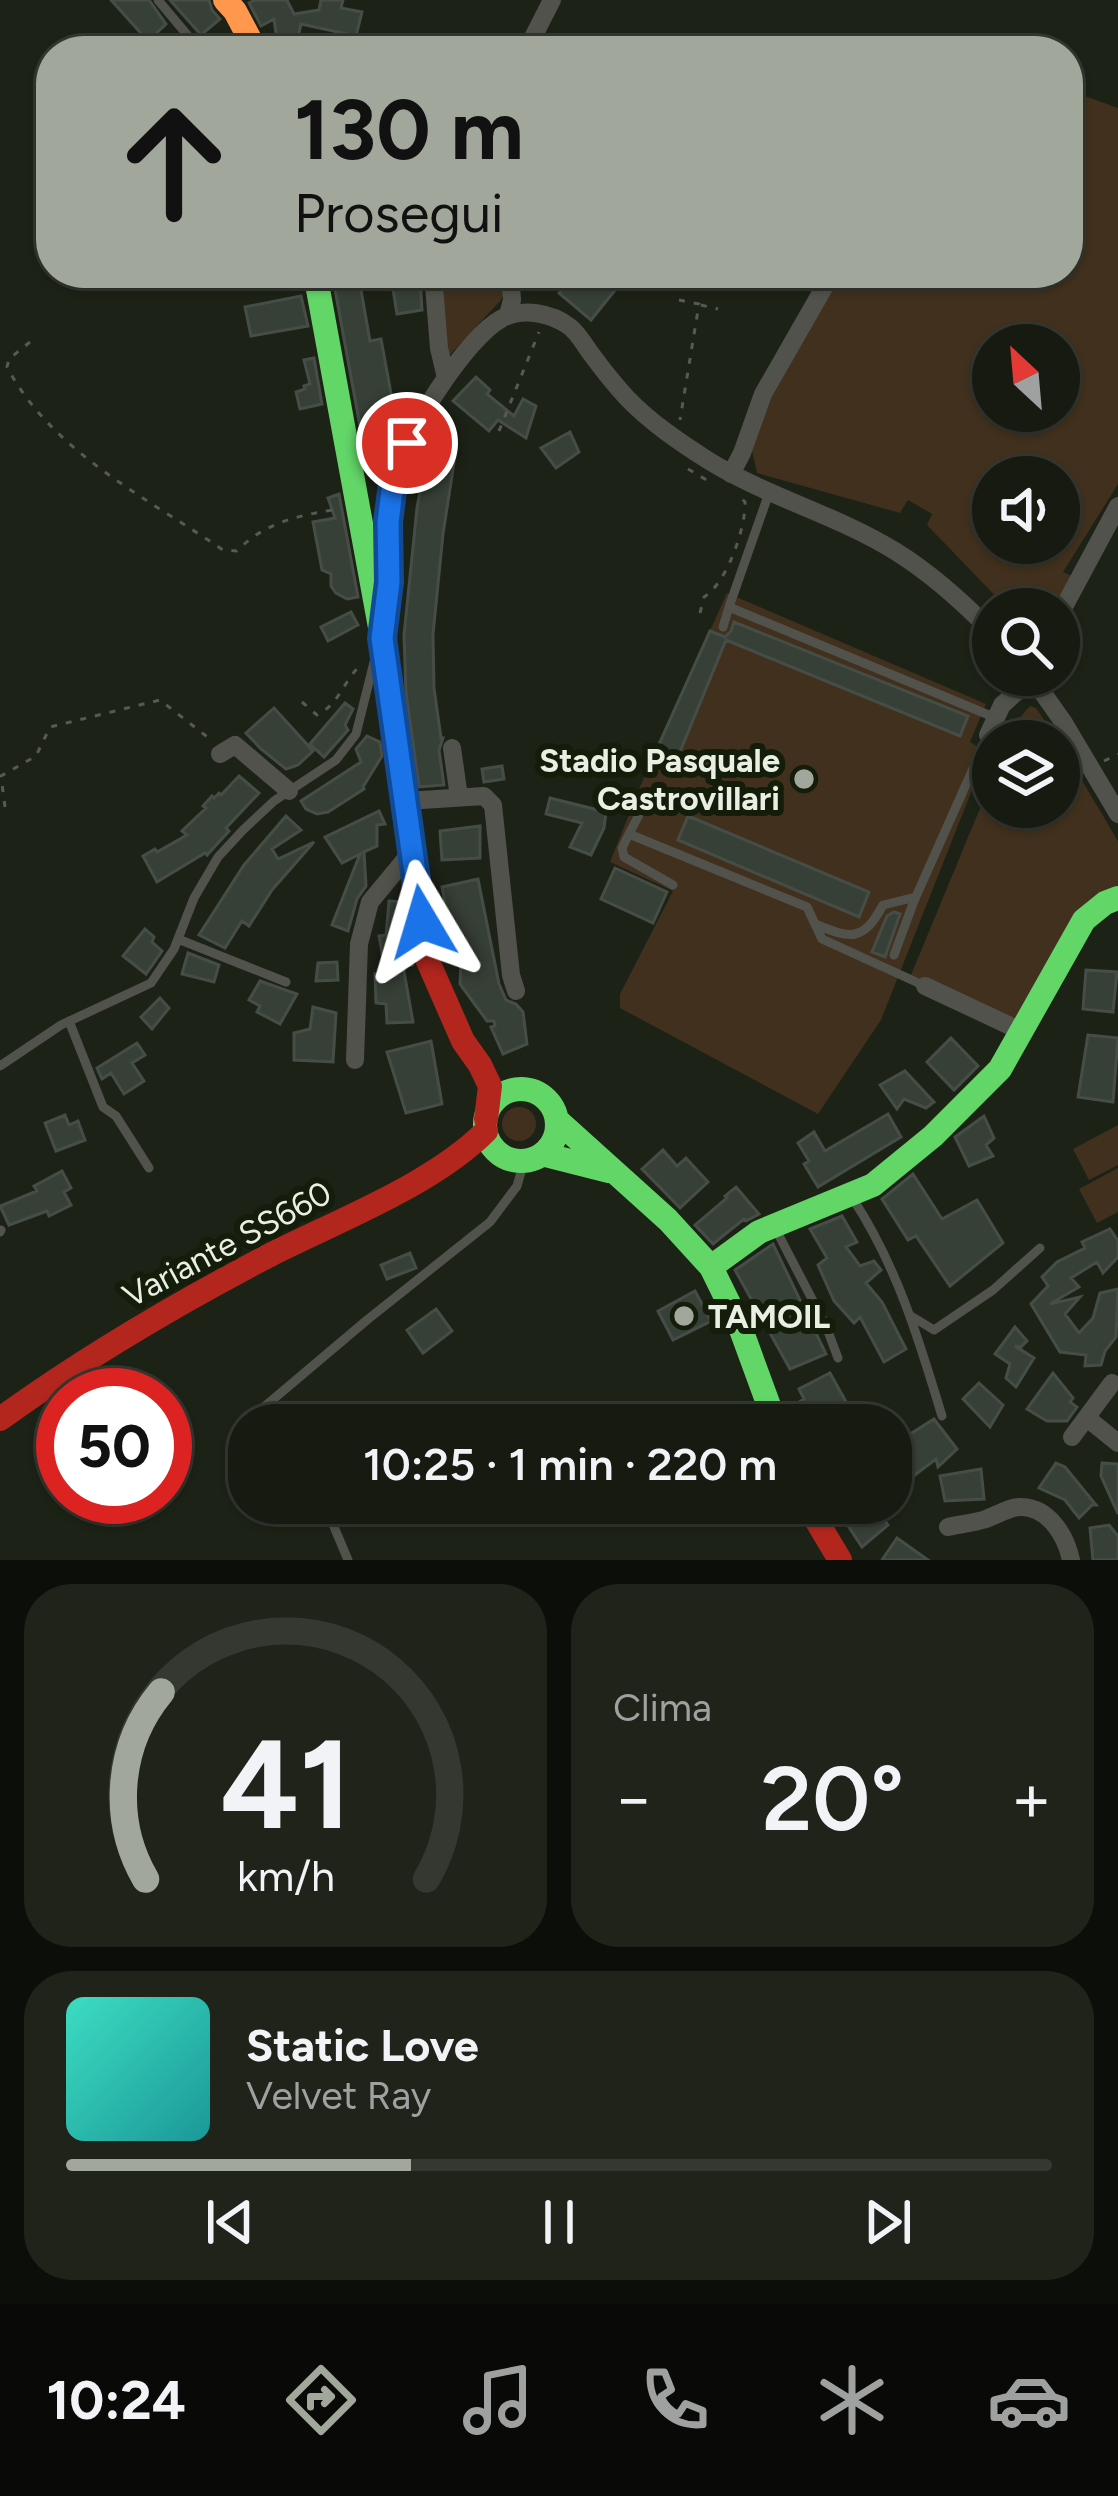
<!DOCTYPE html>
<html lang="it">
<head>
<meta charset="utf-8">
<style>
  :root { --surface:#161a11; --page:#1f231a; --text:#f1f3f6; --muted:#9ea19f; --line:#353831; --accent:#a2a79c }
  body { margin:0; font-family:Figtree,sans-serif; background:var(--page); color:var(--text); height:100vh; display:flex; flex-direction:column; font-size:45px; white-space:nowrap }
  * { box-sizing:border-box; margin:0 }
  p { font-size:39px; color:var(--muted) }
  .icon { flex:none; width:66px; height:66px; fill:none; stroke:currentColor; stroke-width:2; stroke-linecap:round; stroke-linejoin:round }
  .map { position:relative; height:1560px; overflow:hidden }
  .details { display:flex; flex-direction:column; gap:24px; padding:24px; background:#0c0e09; flex:1 }
  .details>* { flex:none }
  .banner { position:absolute; left:36px; top:36px; width:1047px; height:252px; border-radius:48px; box-shadow:0 3px 9px #0004,0 0 0 3px var(--line); background:#a2a79c; color:#111; overflow:hidden }
  .needle { width:78px; rotate:334deg }
  .fabs { position:absolute; left:972px; top:324px; display:grid; gap:24px }
  .fabs a { display:grid; place-items:center; width:108px; height:108px; border-radius:50%; background:var(--surface); box-shadow:0 3px 9px #0004,0 0 0 3px var(--line); font-size:60px }
  .speed { position:absolute; left:36px; top:1368px; display:flex; gap:24px; font-size:60px; font-weight:700; text-align:center }
  .speed>* { display:grid; place-content:center; width:156px; height:156px; border-radius:50%; background:var(--surface); box-shadow:0 3px 9px #0004,0 0 0 3px var(--line); line-height:1 }
  .speed .limit { border:18px solid #d22; background:#fff; color:#111 }
  .pin { position:absolute; display:grid; place-items:center; width:102px; height:102px; color:#fff; margin:-51px; border:6px solid #fff; border-radius:50%; box-shadow:0 3px 12px #0007 }
  .me { position:absolute; width:132px; margin:-66px; rotate:353deg; stroke-linejoin:round; filter:drop-shadow(0 0 9px #0008) }
  .turn { display:flex; align-items:center; gap:42px; height:252px; padding:0 60px; font-size:54px }
  .turn .icon { width:156px; height:156px; stroke-width:2.5 }
  .turn b { display:block; font-size:84px; line-height:102px }
  .big { font-size:90px; font-weight:600; line-height:1.1 }
  .details .widget { flex:1; display:flex; flex-direction:column; justify-content:center; gap:18px; min-width:0; padding:0 42px; border-radius:48px; background:var(--page) }
  .details .dial { align-items:center; gap:0 }
  .dial svg { height:312px; overflow:visible; fill:none; stroke:var(--line); stroke-width:7; stroke-linecap:round; text-anchor:middle }
  .dial text { fill:var(--text); stroke:none }
  .song { display:flex; align-items:center; gap:36px }
  .cover { width:144px; height:144px; border-radius:18px; background:linear-gradient(135deg,hsl(170 70% 55%),hsl(180 70% 35%)) }
  .played { height:12px; border-radius:6px; background:linear-gradient(90deg,var(--accent) 35%,var(--line) 35%) }
  .keys { display:flex; justify-content:space-around; direction:ltr }
  .heat { display:flex; justify-content:space-between; align-items:center; font-size:66px; direction:ltr }
  .details .tiles { flex:1; display:grid; gap:24px; grid-template-columns:1fr 1fr }
  .widget:last-child { grid-column:span 2 }
  .trip { position:absolute; left:228px; top:1404px; width:684px; height:120px; border-radius:48px; background:var(--surface); box-shadow:0 3px 9px #0004,0 0 0 3px var(--line); font-weight:600; line-height:120px; text-align:center }
  .tab-bar { display:flex; height:192px; justify-content:space-around; align-items:center; background:#090a07; color:var(--muted) }
  .tab-bar .icon { width:84px; height:84px }
  .tab-bar .selected { color:var(--accent) }
  .tab-bar b { font-size:54px; color:var(--text) }
  .map>svg:first-child { display:block }
  .green { fill:#40301d; fill-rule:evenodd }
  .building { fill:#374036; stroke:#464d46; stroke-width:3 }
  .lines { fill:none; stroke-linecap:round; stroke-linejoin:round }
  .path { stroke:#585954; stroke-width:3; stroke-dasharray:6 9; stroke-linecap:butt }
  .lane { stroke:#52524d; stroke-width:9 }
  .street { stroke:#52524d; stroke-width:18 }
  .fast { stroke:#63d668; stroke-width:24 }
  .slow { stroke:#ff974d; stroke-width:24 }
  .jam { stroke:#b3261e; stroke-width:24 }
  .route-casing { stroke:#114b97; stroke-width:30 }
  .route { stroke:#1a73e8; stroke-width:21 }
  .poi-dot { fill:#a2a79c; stroke:#141c0a; stroke-width:4.5 }
  .labels { text-anchor:middle; dominant-baseline:central; stroke-width:12; stroke-linejoin:round; paint-order:stroke }
  .poi-label { font-size:33px; font-weight:bold; fill:#e9efe3; stroke:#141c0a; text-anchor:end }
  .street-label { font-size:33px; fill:#e9efe3; stroke:#141c0a }
</style>
</head>
<body>
<div class="map">
<svg width="1118" height="1560" viewBox="0 0 1118 1560">
  <rect width="100%" height="100%" fill="#1d2217"/>
  <!-- green -->
  <path class="green" d="M1068,90L1118,108V484L1063,572L1071,576L1054,609H1008L927,525L932,514L908,500L900,513L757,473L750,442L777,380L841,277L853,285L860,276L876,285L884,273H1068ZM993,345H1059V411H993ZM993,477H1059V543H993Z
    M440,273H505L506,288L501,300L447,358Z
    M727,593L986,704L970,742L987,752L881,1020L818,1114L620,1008V994L673,891L610,862L646,772Z
    M1030,706L1036,708L1059,741H1008L1016,722Z
    M1059,742L1118,841V889L1021,1019L1000,1015L911,975L993,777V807H1059Z
    M502 1124a17 17 0 1 1 34 0a17 17 0 1 1-34 0Z
    M1118,1125V1165L1089,1180L1073,1149Z
    M1118,1168V1212L1097,1223L1079,1189Z"/>
  <!-- building -->
  <path class="building" d="M111,0H149L166,24L148,41Z
    M170,0H209L212,10L220,19L201,35Z
    M255,0H287L294,14L319,10L321,0H343L341,8L362,12L356,36L301,24L298,38L277,41L274,19L261,26L249,3Z
    M332,273H358L370,341L381,339L392,399L384,400L392,444L382,445L385,460L383,467L368,470Z
    M576,273H612L606,280L616,289L591,320L559,293Z
    M420,279L422,310L397,314L392,283Z
    M301,296L308,326L251,336L245,307Z
    M314,358L322,404L300,409L296,392L305,389L304,386L310,384L304,360Z
    M476,377L490,390L487,394L514,416L523,399L536,406L526,438L498,420L489,431L453,401Z
    M570,432L579,452L556,468L541,448Z
    M428,446L456,450L443,534L433,634L434,688L441,738H443L439,750L444,785L419,787L406,693L404,635L417,508Z
    M339,494L358,597L347,599L336,593L331,586V574L322,570L313,522L335,518L328,498Z
    M351,612L358,625L328,641L321,627Z
    M734,622L968,716L960,736L726,640L677,759L656,751L710,631L725,637L731,631Z
    M345,703L353,709L345,725L348,730L324,757L310,744Z
    M274,708L313,751L298,765L286,769L261,749L246,733Z
    M367,736L380,742L382,756L363,787L364,789L328,812L317,814L306,809L301,801L361,762L356,749Z
    M502,766L504,779L484,782L482,769Z
    M239,776L259,793L226,828L229,831L207,855L205,853L157,882L143,856L155,849L157,852L187,835L182,831L206,808L203,806L212,796L214,798L219,793L221,795Z
    M550,798L606,812L604,828L591,855L570,847L582,823L546,814Z
    M379,811L385,824L377,825V846L364,852L366,886L357,899L348,931L332,925L360,854L342,863L325,837Z
    M286,816L301,830L272,849L278,859L314,842L272,890L249,926L242,921L225,948L199,935L244,865Z
    M688,816L869,892L859,917L678,840Z
    M480,826V858L442,860L440,831Z
    M615,868L667,892L653,923L601,899Z
    M478,879L499,984L506,1000L516,1004L523,1012L527,1044L503,1054L491,1027L495,1026L494,1021H487L460,984L461,960L456,927L449,923L442,887Z
    M389,901L402,902L412,965L403,966L413,1022L387,1023L386,1004L376,1003L375,974L386,975L379,936L386,935Z
    M894,912L900,914L885,957L872,952L887,916Z
    M145,929L154,937L152,942L162,951L146,974L123,956Z
    M188,953L219,965L214,982L182,974Z
    M337,962L338,980L316,981L318,963Z
    M1086,970L1117,972L1113,1012L1083,1009Z
    M260,981L297,994L280,1024L257,1012L260,1006L249,1000Z
    M160,998L169,1008L152,1029L141,1017Z
    M313,1007L336,1013L333,1062L294,1060V1033L310,1029Z
    M1088,1035L1118,1038L1113,1102L1078,1097Z
    M951,1038L978,1066L954,1090L927,1062Z
    M431,1041L442,1104L406,1113L387,1052Z
    M137,1043L145,1055L132,1063L144,1081L124,1094L111,1073L102,1079L97,1068Z
    M905,1071L934,1102L926,1108L904,1099L897,1109L880,1085Z
    M888,1114L901,1137L818,1187L804,1164L809,1161L798,1143L814,1132L825,1151Z
    M65,1115L69,1125L78,1121L85,1140L56,1151L45,1123Z
    M984,1116L994,1138L986,1145L993,1156L969,1166L955,1137Z
    M663,1150L677,1166L686,1158L708,1182L680,1208L642,1169Z
    M62,1171L71,1188L64,1192L71,1205L49,1216L47,1211L9,1225L0,1206L37,1191L34,1186Z
    M913,1174L942,1219L977,1200L1003,1243L950,1286L916,1236L908,1240L882,1199Z
    M736,1187L759,1214L746,1221L744,1219L713,1244L695,1225L727,1198L725,1196Z
    M842,1216L857,1242L846,1247L860,1266L874,1261L881,1270L866,1283L882,1302L906,1349L884,1362L860,1317L854,1323L834,1301L818,1265L827,1258L810,1229Z
    M1110,1229L1118,1241V1257L1103,1273L1097,1262L1071,1278L1079,1287L1050,1304L1080,1297L1065,1314L1079,1333L1093,1318L1100,1293L1118,1289L1116,1337L1105,1351L1101,1365L1085,1366L1086,1355L1060,1352L1031,1304L1048,1286L1042,1277L1057,1262L1085,1248L1082,1242Z
    M773,1244L826,1354L790,1369L735,1270Z
    M410,1253L416,1268L387,1279L381,1265Z
    M695,1291L711,1321L673,1340L658,1311Z
    M436,1309L452,1331L423,1353L407,1330Z
    M1015,1327L1027,1341L1021,1347L1015,1346L1034,1358L1016,1387L1006,1378L1010,1364L995,1354Z
    M830,1373L850,1409L820,1425H805L794,1405L804,1399L799,1389Z
    M1053,1373L1073,1398L1070,1402L1077,1407L1067,1421H1047L1027,1409Z
    M979,1383L1003,1405L990,1427L963,1399Z
    M934,1419L957,1449L938,1467L936,1459L911,1478L891,1451V1446Z
    M1056,1463L1065,1467L1096,1505H1092L1079,1518L1065,1500L1039,1488Z
    M1102,1463L1118,1464V1514L1101,1476Z
    M981,1469L984,1499L945,1501L940,1476Z
    M833,1503H872L888,1525L862,1547Z
    M1109,1525L1118,1536V1560H1093L1090,1528Z
    M897,1538L928,1560H882Z"/>
  <g class="lines">
    <!-- path -->
    <path class="path" d="M679,300L699,304L680,420
      M701,305L718,309
      M30,342L9,359L7,367C52,452 147,498 223,550L237,551C265,522 300,515 339,509
      M499,431L539,332
      M688,469L710,482
      M700,613L704,597C727,583 746,527 745,502L740,497
      M302,702L317,715C340,704 344,679 362,664
      M1104,761L1118,754
      M5,807L1,776L36,756L50,727L160,700L210,739"/>
    <!-- lane -->
    <path class="lane" d="M158,0L194,43
      M302,51V48
      M339,51L342,47
      M729,607L769,493
      M723,627L729,607L996,718
      M629,834L641,811
      M673,885L624,857L622,848L629,834L807,907L822,939L925,986
      M815,924C851,939 863,942 883,905L916,897
      M178,939L286,982
      M894,955L914,901L988,735
      M69,1021L103,1107L116,1116L149,1168
      M0,1066L61,1025L151,983L174,949L194,898L218,857L243,830L274,801L336,760L356,734L376,654
      M853,1199C897,1266 919,1340 942,1416
      M774,1226L826,1326L838,1358
      M0,1232L1,1230
      M911,1316L934,1330L993,1290L1040,1248
      M261,1425L264,1407L367,1320L490,1222L517,1186L521,1172L516,1161
      M324,1503L348,1560"/>
    <!-- street -->
    <path class="street" d="M526,51L552,0
      M433,273L439,348L446,378
      M508,315L512,300L510,273
      M731,474L742,453L763,394L826,284
      M1059,616L1118,506
      M384,621C386,606 389,591 389,575C389,543 385,507 394,475C404,436 466,338 501,319C522,307 552,313 570,327C579,334 585,346 592,355C603,370 615,385 627,398C650,422 678,441 706,459C766,497 835,514 895,551C932,574 963,602 993,633
      M1030,675L1064,723L1118,814
      M988,735L1002,705L1032,678
      M452,748L459,797
      M220,754L235,745L289,791
      M406,801L484,796L493,805L511,975L516,991
      M925,986L1021,1031
      M355,1060L359,944L370,902L413,850
      M1087,1418L1118,1443
      M1072,1437L1112,1383
      M948,1527C961,1524 974,1523 986,1519C997,1515 1011,1506 1022,1507C1050,1508 1066,1537 1071,1560"/>
    <!-- fast -->
    <path class="fast" d="M315,273L382,638L399,761
      M485 1125a36 36 0 1 1 72 0a36 36 0 1 1-72 0Z
      M557,1120L668,1220L711,1267L739,1324L776,1425
      M542,1154L609,1171
      M711,1267L759,1232L873,1185L933,1136L1000,1069L1084,920L1105,903L1118,898"/>
    <!-- slow -->
    <path class="slow" d="M225,0L235,11L256,51"/>
    <!-- jam -->
    <path class="jam" d="M399,761L427,959L463,1041L480,1065L490,1086L486,1119
      M0,1419C86,1357 176,1304 270,1255C339,1220 432,1185 486,1131
      M806,1503L840,1560"/>
  </g>
  <g class="lines">
    <!-- route casing -->
    <g class="route-casing">
      <path id="route" d="M407,443L394,476L388,522L389,582L382,638L422,922"/>
    </g>
    <!-- route -->
    <use href="#route" class="route"/>
  </g>
  <!-- markers -->
  <g class="poi-dot">
    <circle cx="804" cy="779" r="12"/>
    <circle cx="684" cy="1316" r="12"/>
  </g>
  <g class="labels">
    <!-- poi labels -->
    <g class="poi-label">
      <text x="780" y="760">Stadio Pasquale<tspan x="780" dy="38">Castrovillari</tspan></text>
      <text x="708" y="1316" text-anchor="start">TAMOIL</text>
    </g>
    <!-- street labels -->
    <g class="street-label">
      <text transform="translate(227 1244) rotate(-28)">Variante SS660</text>
    </g>
  </g>
</svg>
<div class="fabs">
<a><svg class="needle" viewBox="-14 -14 28 28"><path d="M0-13l5 13h-10z" fill="#e53935"/><path d="M0 13l5-13h-10z" fill="#9ea19f"/></svg></a>
<a><svg class="icon" aria-label="sound" viewBox="0 0 24 24"><path d="M4 9h4l5-4v14l-5-4H4zM17 9q2 3 0 6"/></svg></a>
<a><svg class="icon" aria-label="search" viewBox="0 0 24 24"><circle cx="10" cy="10" r="6"/><path d="M15 15l6 6"/></svg></a>
<a><svg class="icon" aria-label="layers" viewBox="0 0 24 24"><path d="M12 4l9 5-9 5-9-5zM3 14l9 5 9-5"/></svg></a>
</div>
<div class="speed"><div class="limit">50</div></div>
<div class="pin" style="left:407px;top:443px;background:#d93025"><svg class="icon" aria-label="arrive" viewBox="0 0 24 24"><path d="M6 21V4h12l-3 4 3 4H6"/></svg></div>
<svg class="me" style="left:422px;top:922px" viewBox="-20 -20 40 40"><path d="M0-17L14 15 0 8-14 15z" fill="#1a73e8" stroke="#fff" stroke-width="4"/></svg>
<div class="trip">10:25 · 1 min · 220 m</div>
<div class="banner">
<div class="turn"><svg class="icon" aria-label="ahead" viewBox="0 0 24 24"><path d="M12 20V5M6 11l6-6 6 6"/></svg><div><b>130 m</b>Prosegui</div></div>
</div>
</div>
<section class="details">
<div class="tiles">
<div class="widget dial"><svg viewBox="0 0 100 80">
<path d="M14 69A42 42 0 1 1 86 69"/>
<path d="M14 69A42 42 0 0 1 18 21" stroke="#a2a79c"/>
<text x="50" y="56" font-size="32" font-weight="700">41</text>
<text x="50" y="72" font-size="11">km/h</text>
</svg></div>
<div class="widget"><p>Clima</p>
<div class="heat"><a>−</a><b class="big">20°</b><a>+</a></div>
</div>
<div class="widget">
<div class="song"><i class="cover"></i><div><b>Static Love</b><p>Velvet Ray</p></div></div>
<div class="played"></div>
<div class="keys"><svg class="icon" aria-label="previous" viewBox="0 0 24 24"><path d="M18 5L8 12l10 7zM5 5v14"/></svg><svg class="icon" aria-label="pause" viewBox="0 0 24 24"><path d="M8 5v14M16 5v14"/></svg><svg class="icon" aria-label="next" viewBox="0 0 24 24"><path d="M6 5l10 7-10 7zM19 5v14"/></svg></div>
</div>
</div>
</section>
<nav class="tab-bar">
<b>10:24</b>
<svg class="icon selected" aria-label="directions" viewBox="0 0 24 24"><path d="M12 3l9 9-9 9-9-9zM9 14v-3h6M13 9l2 2-2 2"/></svg>
<svg class="icon" aria-label="music" viewBox="0 0 24 24"><path d="M9 18V5l10-2v13"/><circle cx="6" cy="18" r="3"/><circle cx="16" cy="16" r="3"/></svg>
<svg class="icon" aria-label="phone" viewBox="0 0 24 24"><path d="M5 4h4l2 5-3 2q2 4 5 5l2-3 5 2v4C11 20 4 13 5 4z"/></svg>
<svg class="icon" aria-label="climate" viewBox="0 0 24 24"><path d="M12 3v18M4 7l16 10M4 17L20 7"/></svg>
<svg class="icon" aria-label="car" viewBox="0 0 24 24"><path d="M5 17H2v-5l4-1 3-4h7l3 4 3 1v5h-3M9 17h6M6 11h13"/><circle cx="7" cy="17" r="2"/><circle cx="17" cy="17" r="2"/></svg>
</nav>
</body>
</html>
